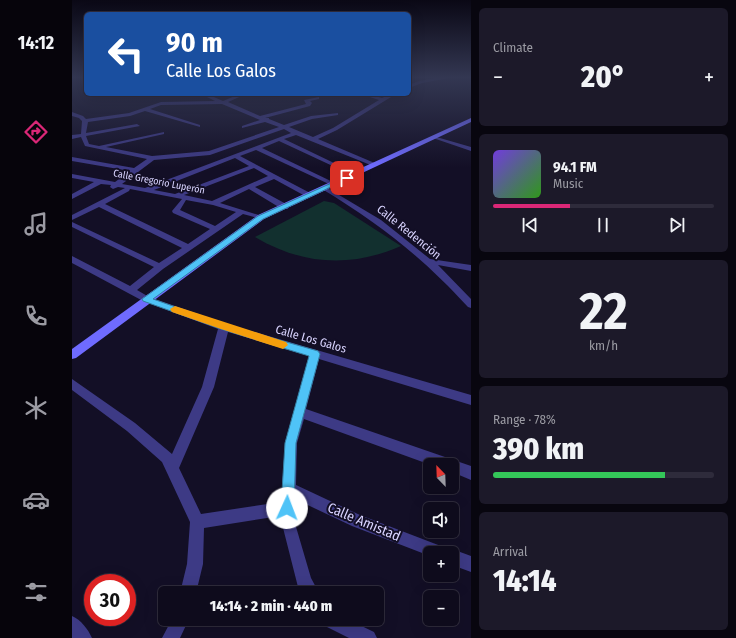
<!DOCTYPE html>
<html lang="en">
<head>
<meta charset="utf-8">
<style>
  :root { --surface:#0e0b1c; --page:#1c1929; --text:#f1f3f6; --muted:#9b9ba3; --line:#2e2b3b; --accent:#db2777 }
  body { margin:0; font-family:"Fira Sans Condensed",sans-serif; background:var(--page); color:var(--text); height:100vh; display:flex; flex-direction:column; font-size:15px; white-space:nowrap }
  * { box-sizing:border-box; margin:0 }
  p { font-size:13px; color:var(--muted) }
  .icon { flex:none; width:22px; height:22px; fill:none; stroke:currentColor; stroke-width:2; stroke-linecap:round; stroke-linejoin:round }
  .map { position:relative; flex:1; overflow:hidden }
  .sheet { display:flex; flex-direction:column; gap:8px; padding:8px; background:#08060f; width:265px }
  .sheet>* { flex:none }
  .top-card { position:absolute; left:12px; top:12px; width:327px; height:84px; border-radius:6px; box-shadow:0 4px 16px #0002,0 0 0 1px var(--line); background:#1a4fa0; color:#fff; overflow:hidden }
  .needle { width:26px; rotate:337deg }
  .buttons { position:absolute; left:351px; top:458px; display:grid; gap:8px }
  .buttons a { display:grid; place-items:center; width:36px; height:36px; border-radius:6px; background:var(--surface); box-shadow:0 4px 16px #0002,0 0 0 1px var(--line); font-size:20px }
  .speed { position:absolute; left:12px; top:574px; display:flex; gap:8px; font-size:20px; font-weight:700; text-align:center }
  .speed>* { display:grid; place-content:center; width:52px; height:52px; border-radius:50%; background:var(--surface); box-shadow:0 4px 16px #0002,0 0 0 1px var(--line); line-height:1 }
  .speed .limit { border:6px solid #d22; background:#fff; color:#111 }
  .pin { position:absolute; display:grid; place-items:center; width:34px; height:34px; color:#fff; margin:-17px; border-radius:8px; box-shadow:0 2px 6px #0006 }
  .me { position:absolute; width:44px; margin:-22px; rotate:2deg; stroke-linejoin:round; filter:drop-shadow(0 0 3px #0008) }
  .turn { display:flex; align-items:center; gap:14px; height:84px; padding:0 16px; font-size:18px }
  .turn .icon { width:52px; height:52px; stroke-width:2.5 }
  .turn b { display:block; font-size:28px; line-height:34px }
  .big { font-size:30px; font-weight:800; line-height:1.1 }
  .sheet .tile { flex:1; display:flex; flex-direction:column; justify-content:center; gap:6px; min-width:0; padding:0 14px; border-radius:6px; background:var(--page) }
  .sheet .dial { align-items:center; gap:0 }
  .dial b { font-size:52px; line-height:1 }
  .song { display:flex; align-items:center; gap:12px }
  .cover { width:48px; height:48px; border-radius:6px; background:linear-gradient(135deg,hsl(260 70% 55%),hsl(110 70% 35%)) }
  .played { height:4px; border-radius:2px; background:linear-gradient(90deg,var(--accent) 35%,var(--line) 35%) }
  .keys { display:flex; justify-content:space-around; direction:ltr }
  .heat { display:flex; justify-content:space-between; align-items:center; font-size:22px; direction:ltr }
  .charge { height:6px; border-radius:3px; background:linear-gradient(90deg,#34c759 78%,var(--line) 0) }
  .trip { position:absolute; left:86px; top:586px; width:226px; height:40px; border-radius:6px; background:var(--surface); box-shadow:0 4px 16px #0002,0 0 0 1px var(--line); font-weight:800; line-height:40px; text-align:center }
  main { display:flex; flex:1; min-height:0 }
  .menu { display:flex; flex-direction:column; width:72px; justify-content:space-around; align-items:center; background:#06040b; color:var(--muted) }
  .menu .icon { width:28px; height:28px }
  .menu .on { color:var(--accent) }
  .menu b { font-size:18px; color:var(--text) }
  .map>svg:first-child { display:block }
  .green { fill:#12302f }
  .lines { fill:none; stroke-linecap:round; stroke-linejoin:round }
  .minor { fill:#3d3a85; fill-rule:evenodd }
  .secondary { fill:#6f6bff; fill-rule:evenodd }
  .route { fill:#4fc3f7; stroke:#337fa1 }
  .slow { fill:#f59e0b }
  .labels { text-anchor:middle; dominant-baseline:central; stroke-width:4; stroke-linejoin:round; paint-order:stroke }
  .far-street-label { font-size:10px; fill:#d9d4ff; stroke:#130f26 }
  .street-label { font-size:12px; fill:#d9d4ff; stroke:#130f26 }
  .near-street-label { font-size:14px; fill:#d9d4ff; stroke:#130f26 }
</style>
</head>
<body>
<main>
<nav class="menu">
<b>14:12</b>
<svg class="icon on" aria-label="directions" viewBox="0 0 24 24"><path d="M12 3l9 9-9 9-9-9zM9 14v-3h6M13 9l2 2-2 2"/></svg>
<svg class="icon" aria-label="music" viewBox="0 0 24 24"><path d="M9 18V5l10-2v13"/><circle cx="6" cy="18" r="3"/><circle cx="16" cy="16" r="3"/></svg>
<svg class="icon" aria-label="phone" viewBox="0 0 24 24"><path d="M5 4h4l2 5-3 2q2 4 5 5l2-3 5 2v4C11 20 4 13 5 4z"/></svg>
<svg class="icon" aria-label="climate" viewBox="0 0 24 24"><path d="M12 3v18M4 7l16 10M4 17L20 7"/></svg>
<svg class="icon" aria-label="car" viewBox="0 0 24 24"><path d="M5 17H2v-5l4-1 3-4h7l3 4 3 1v5h-3M9 17h6M6 11h13"/><circle cx="7" cy="17" r="2"/><circle cx="17" cy="17" r="2"/></svg>
<svg class="icon" aria-label="filters" viewBox="0 0 24 24"><path d="M4 7h16M4 17h16"/><circle cx="9" cy="7" r="2"/><circle cx="15" cy="17" r="2"/></svg>
</nav>
<div class="map">
<svg width="399" height="638" viewBox="0 0 399 638">
  <rect width="100%" height="100%" fill="#130f26"/>
  <!-- green -->
  <path class="green" d="M252,201L262,203L329,246C279,268 230,265 183,237Z"/>
  <g class="lines">
    <!-- minor -->
    <path class="minor" d="M363,78H377L350,83L337,88V85L347,81Z
      M129,94H135L151,101L168,94H174L156,102L188,116L234,104L232,100L247,97V99L238,101L240,103L238,106L193,118H197V119L212,125L239,116L266,113V115L240,119L217,127L241,137L261,128L307,100L289,94H296L310,98L318,94H324L265,130L246,139L305,164V166H301L224,135L212,139L285,174L280,175L207,141L190,148L263,183V185H259L184,150L168,156L242,195L238,197H235L202,179L183,187L216,205V209H210L177,189L148,203L193,217L189,219L171,214L91,269L65,290L77,297L155,324L399,395V405L247,359L234,409L399,466V480L380,472V465H359L232,419L225,443L224,485L288,515L374,548L376,551L380,549L399,556V572L380,565V553H358V556L280,526L223,499L222,520L239,578L247,593H230L226,587L208,516L132,528L131,564L124,593H108L115,564L118,522L90,462L55,431L0,390V379L63,423L100,454L130,387L146,329L71,301L0,263V256L58,286L82,267L0,227V222L87,263L110,248L27,207L0,220V215L53,188L46,187L41,189L38,187L39,185L29,184L0,199V194L22,182L0,178V174L43,182L58,171L0,161V157L62,168L75,159L13,146L9,137L0,139V135L9,134L10,121L7,118L0,116V112L11,116L14,119L57,113L89,102L143,101ZM150,104L188,120L170,126V128L193,122L207,127L137,151L80,156L34,147L92,134V132L27,146L17,144L14,136L68,126L65,124L14,133L16,122L58,116L73,111L128,127V125L78,109L89,105ZM212,129L219,133L73,188L50,184L82,160L138,155ZM163,158L177,166L103,194L82,190ZM182,168L196,176L140,201L112,195ZM58,189L110,199L100,211L101,213L138,229L116,244L33,204L57,191ZM114,200L141,205L164,212L143,226L108,210ZM156,332L237,356L213,443L209,502L129,514L107,468L142,387Z
      M361,136L399,147V151L361,138Z
      M252,186L309,220L358,259L399,265V271L366,265L399,299V308L396,307C350,257 308,224 250,189V187Z
      M0,616C9,620 16,629 20,638H0Z
      M100,619H117L108,638H90Z
      M249,619H275L302,632L305,638H277L251,625Z"/>
    <!-- secondary -->
    <path class="secondary" d="M399,118V122L192,219L4,358L0,359V349L186,215Z"/>
  </g>
  <!-- sky -->
  <linearGradient id="sky" x2="0" y2="1"><stop stop-color="#0a0815"/><stop offset="0.46" stop-color="#333752"/><stop offset="1" stop-color="#333752" stop-opacity="0"/></linearGradient>
  <rect width="399" height="168" fill="url(#sky)"/>
  <!-- route -->
  <path class="route" d="M273,177L278,178L191,219L81,299L155,325L246,351L248,354L224,443L222,508L220,513L215,514L211,513L209,508L213,443L237,356L149,329L71,301L70,299L186,216Z"/>
  <!-- slow -->
  <path class="slow" d="M103,306L214,342L216,345L211,349L149,329L100,312L98,309Z"/>
  <g class="labels">
    <!-- far-street labels -->
    <g class="far-street-label">
      <text transform="translate(87 182) rotate(11)">Calle Gregorio Luperón</text>
    </g>
    <!-- street labels -->
    <g class="street-label">
      <text transform="translate(337 232) rotate(39)">Calle Redención</text>
      <text transform="translate(239 339) rotate(16)">Calle Los Galos</text>
    </g>
    <!-- near-street labels -->
    <g class="near-street-label">
      <text transform="translate(292 522) rotate(23)">Calle Amistad</text>
    </g>
  </g>
</svg>
<div class="buttons">
<a><svg class="needle" viewBox="-14 -14 28 28"><path d="M0-13l5 13h-10z" fill="#e53935"/><path d="M0 13l5-13h-10z" fill="#9b9ba3"/></svg></a>
<a><svg class="icon" aria-label="sound" viewBox="0 0 24 24"><path d="M4 9h4l5-4v14l-5-4H4zM17 9q2 3 0 6"/></svg></a>
<a>+</a>
<a>−</a>
</div>
<div class="speed"><div class="limit">30</div></div>
<div class="pin" style="left:275px;top:178px;background:#d93025"><svg class="icon" aria-label="arrive" viewBox="0 0 24 24"><path d="M6 21V4h12l-3 4 3 4H6"/></svg></div>
<svg class="me" style="left:215px;top:508px" viewBox="-20 -20 40 40"><circle r="19" fill="#fff"/><path d="M0-13L10 11 0 6-10 11z" fill="#4fc3f7"/></svg>
<div class="trip">14:14 · 2 min · 440 m</div>
<div class="top-card">
<div class="turn"><svg class="icon" aria-label="left" viewBox="0 0 24 24"><path d="M17 20v-9H6M10 6l-5 5 5 5"/></svg><div><b>90 m</b>Calle Los Galos</div></div>
</div>
</div>
<section class="sheet">
<div class="tile"><p>Climate</p>
<div class="heat"><a>−</a><b class="big">20°</b><a>+</a></div>
</div>
<div class="tile">
<div class="song"><i class="cover"></i><div><b>94.1 FM</b><p>Music</p></div></div>
<div class="played"></div>
<div class="keys"><svg class="icon" aria-label="previous" viewBox="0 0 24 24"><path d="M18 5L8 12l10 7zM5 5v14"/></svg><svg class="icon" aria-label="pause" viewBox="0 0 24 24"><path d="M8 5v14M16 5v14"/></svg><svg class="icon" aria-label="next" viewBox="0 0 24 24"><path d="M6 5l10 7-10 7zM19 5v14"/></svg></div>
</div>
<div class="tile dial"><b>22</b><p>km/h</p></div>
<div class="tile"><p>Range · 78%</p><b class="big">390 km</b><div class="charge"></div></div>
<div class="tile"><p>Arrival</p><b class="big">14:14</b></div>
</section>
</main>
</body>
</html>
